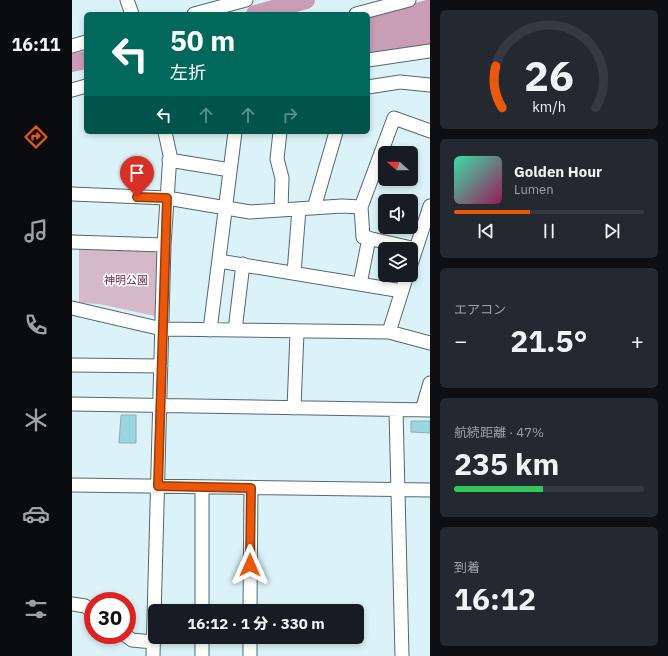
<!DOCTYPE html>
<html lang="ja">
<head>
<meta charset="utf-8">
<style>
  :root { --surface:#171b24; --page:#242831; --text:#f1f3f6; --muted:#9ea1a6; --line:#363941; --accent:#ea580c }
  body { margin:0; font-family:"IBM Plex Sans","Noto Sans JP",sans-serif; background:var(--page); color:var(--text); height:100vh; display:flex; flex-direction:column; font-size:15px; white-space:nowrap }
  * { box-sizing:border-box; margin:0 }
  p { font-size:13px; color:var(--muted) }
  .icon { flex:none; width:22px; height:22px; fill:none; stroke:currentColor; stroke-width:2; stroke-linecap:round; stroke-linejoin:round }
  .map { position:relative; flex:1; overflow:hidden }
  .details { display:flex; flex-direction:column; gap:10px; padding:10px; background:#0d0f14; width:238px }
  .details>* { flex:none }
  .banner { position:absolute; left:12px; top:12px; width:286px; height:122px; border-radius:6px; box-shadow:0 2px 6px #0003; background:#00695c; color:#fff; overflow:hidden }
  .needle { width:26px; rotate:291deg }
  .controls { position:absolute; left:306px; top:146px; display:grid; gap:8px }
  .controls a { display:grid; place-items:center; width:40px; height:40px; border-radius:6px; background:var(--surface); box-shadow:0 2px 6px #0003; font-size:20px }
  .speed { position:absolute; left:12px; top:592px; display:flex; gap:8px; font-size:20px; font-weight:700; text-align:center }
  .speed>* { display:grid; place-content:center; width:52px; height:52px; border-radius:50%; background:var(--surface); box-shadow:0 2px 6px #0003; line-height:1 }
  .speed .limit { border:6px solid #d22; background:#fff; color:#111 }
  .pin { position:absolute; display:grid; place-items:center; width:34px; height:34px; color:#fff; margin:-41px -17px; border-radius:50% 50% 50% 0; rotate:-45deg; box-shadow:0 0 4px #0007 }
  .pin .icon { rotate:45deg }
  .me { position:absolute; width:44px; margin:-22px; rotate:0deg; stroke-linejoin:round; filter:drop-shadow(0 0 3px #0008) }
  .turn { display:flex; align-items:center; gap:14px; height:84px; padding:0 20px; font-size:18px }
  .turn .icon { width:52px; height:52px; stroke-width:2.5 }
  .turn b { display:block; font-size:28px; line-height:34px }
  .lanes { display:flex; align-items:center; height:38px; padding:0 20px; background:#0003; justify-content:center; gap:20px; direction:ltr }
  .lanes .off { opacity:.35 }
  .big { font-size:30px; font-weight:800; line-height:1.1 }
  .details .widget { flex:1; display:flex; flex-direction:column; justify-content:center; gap:6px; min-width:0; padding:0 14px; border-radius:6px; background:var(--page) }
  .details .dial { align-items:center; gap:0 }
  .dial svg { height:104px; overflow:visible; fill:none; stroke:var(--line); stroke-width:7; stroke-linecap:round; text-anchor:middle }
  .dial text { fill:var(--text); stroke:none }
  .song { display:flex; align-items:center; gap:12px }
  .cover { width:48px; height:48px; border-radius:6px; background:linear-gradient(135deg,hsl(160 70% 55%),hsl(330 70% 35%)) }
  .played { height:4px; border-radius:2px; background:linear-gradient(90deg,var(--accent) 40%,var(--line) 40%) }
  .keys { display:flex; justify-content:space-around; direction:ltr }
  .heat { display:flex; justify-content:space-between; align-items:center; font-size:22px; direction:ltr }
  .charge { height:6px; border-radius:3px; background:linear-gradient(90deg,#34c759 47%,var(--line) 0) }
  .trip { position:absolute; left:76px; top:604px; width:216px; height:40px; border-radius:6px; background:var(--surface); box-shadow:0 2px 6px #0003; font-weight:800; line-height:40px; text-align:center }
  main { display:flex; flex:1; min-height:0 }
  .menu { display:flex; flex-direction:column; width:72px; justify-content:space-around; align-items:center; background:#090b0e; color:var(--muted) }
  .menu .icon { width:28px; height:28px }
  .menu .selected { color:var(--accent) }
  .menu b { font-size:18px; color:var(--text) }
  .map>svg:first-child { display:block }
  .green { fill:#d6b9c9 }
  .water { fill:#ca9db6 }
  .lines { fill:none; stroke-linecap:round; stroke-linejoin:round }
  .river { stroke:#ca9db6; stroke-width:18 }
  .building { fill:#99d6e2; stroke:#95abb0 }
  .minor-casing { stroke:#54686c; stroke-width:15 }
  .minor { stroke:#fff; stroke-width:13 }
  .route-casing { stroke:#983908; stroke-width:10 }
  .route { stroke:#ea580c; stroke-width:7 }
  .labels { text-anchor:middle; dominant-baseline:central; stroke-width:3; stroke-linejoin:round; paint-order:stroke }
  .park-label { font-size:11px; fill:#662e51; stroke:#fff }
</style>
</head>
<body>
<main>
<nav class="menu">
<b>16:11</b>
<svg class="icon selected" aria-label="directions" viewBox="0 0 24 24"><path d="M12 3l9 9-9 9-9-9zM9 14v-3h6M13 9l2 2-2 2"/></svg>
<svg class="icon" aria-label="music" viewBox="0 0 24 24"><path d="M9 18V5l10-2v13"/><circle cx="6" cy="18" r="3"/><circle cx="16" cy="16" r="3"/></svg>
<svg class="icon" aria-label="phone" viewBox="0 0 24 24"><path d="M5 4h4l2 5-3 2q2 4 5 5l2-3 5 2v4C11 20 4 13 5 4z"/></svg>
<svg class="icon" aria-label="climate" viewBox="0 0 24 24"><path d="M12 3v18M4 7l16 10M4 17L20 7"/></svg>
<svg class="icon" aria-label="car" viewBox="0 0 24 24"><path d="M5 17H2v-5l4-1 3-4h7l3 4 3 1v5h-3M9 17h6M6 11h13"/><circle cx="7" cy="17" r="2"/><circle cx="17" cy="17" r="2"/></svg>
<svg class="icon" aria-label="filters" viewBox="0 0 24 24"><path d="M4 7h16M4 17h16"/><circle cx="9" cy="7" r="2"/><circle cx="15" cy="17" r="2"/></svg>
</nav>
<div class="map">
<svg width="358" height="656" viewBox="0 0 358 656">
  <rect width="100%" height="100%" fill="#dbf3f8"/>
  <!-- green -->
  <path class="green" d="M7,248L86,251L83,316L27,304L7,303Z"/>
  <!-- water -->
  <path class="water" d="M354,0H358V47L296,56V16Z"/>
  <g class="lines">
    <!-- river -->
    <path class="river" d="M183,14L234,0
      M0,63L14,60"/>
  </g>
  <!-- building -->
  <path class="building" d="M49,415H64V443H47Z
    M339,421H358V433L339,432Z"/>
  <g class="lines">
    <!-- minor casing -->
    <g class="minor-casing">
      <path id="minor" d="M55,0L60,14
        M122,14L174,0
        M284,14L337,0
        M0,46L14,42
        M296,60L358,51
        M296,87L328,82L358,85
        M0,90L14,86
        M208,132L205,159L210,178L209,210
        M97,160L158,170
        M0,194L95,198L178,212L270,206L289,207
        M242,208L264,132
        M0,242L92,245
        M344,249L291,237L289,207L322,118L358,131
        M147,261L330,291
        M339,264L358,206
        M222,273L227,209
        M288,284L297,238
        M0,308L90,329L317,332L358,343
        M138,330L163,132
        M163,330L171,264
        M317,332L335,275
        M0,365L89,366
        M0,404L358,410
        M222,408L225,332
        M324,410L330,656
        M350,410L358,383
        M0,485L358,490
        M0,604L13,606L21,612
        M130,611V487
        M178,611L179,488
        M53,635L60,640L81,642
        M81,656L92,245L98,155L93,132
        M130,656V637
        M178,656V637"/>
    </g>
    <!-- minor -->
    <use href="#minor" class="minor"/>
  </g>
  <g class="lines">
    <!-- route casing -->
    <g class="route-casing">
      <path id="route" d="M65,197L95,198L86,486L179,488L178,565"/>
    </g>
    <!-- route -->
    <use href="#route" class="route"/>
  </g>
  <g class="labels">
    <!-- park labels -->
    <g class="park-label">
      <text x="54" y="280">神明公園</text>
    </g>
  </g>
</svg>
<div class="controls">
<a><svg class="needle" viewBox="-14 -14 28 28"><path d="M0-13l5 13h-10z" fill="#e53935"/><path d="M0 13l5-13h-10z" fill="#9ea1a6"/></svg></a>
<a><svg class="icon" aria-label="sound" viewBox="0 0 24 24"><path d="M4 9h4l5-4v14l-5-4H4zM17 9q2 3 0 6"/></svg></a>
<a><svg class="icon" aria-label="layers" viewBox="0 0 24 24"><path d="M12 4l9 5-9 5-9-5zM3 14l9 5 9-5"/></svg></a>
</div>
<div class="speed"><div class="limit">30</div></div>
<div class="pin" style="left:65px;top:197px;background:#d93025"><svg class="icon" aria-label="arrive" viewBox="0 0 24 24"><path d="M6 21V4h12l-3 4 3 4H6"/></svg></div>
<svg class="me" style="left:178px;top:565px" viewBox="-20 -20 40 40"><path d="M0-17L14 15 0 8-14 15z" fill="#ea580c" stroke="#fff" stroke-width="4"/></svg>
<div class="trip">16:12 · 1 分 · 330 m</div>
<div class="banner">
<div class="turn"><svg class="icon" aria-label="left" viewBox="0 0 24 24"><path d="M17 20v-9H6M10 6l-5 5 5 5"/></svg><div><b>50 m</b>左折</div></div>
<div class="lanes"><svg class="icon" aria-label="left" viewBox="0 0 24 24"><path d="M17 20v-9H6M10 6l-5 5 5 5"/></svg><svg class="icon off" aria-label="ahead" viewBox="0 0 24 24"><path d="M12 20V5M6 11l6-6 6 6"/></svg><svg class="icon off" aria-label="ahead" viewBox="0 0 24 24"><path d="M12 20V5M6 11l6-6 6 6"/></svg><svg class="icon off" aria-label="right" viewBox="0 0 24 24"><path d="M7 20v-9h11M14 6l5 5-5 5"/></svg></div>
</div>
</div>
<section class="details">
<div class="widget dial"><svg viewBox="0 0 100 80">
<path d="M14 69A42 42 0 1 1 86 69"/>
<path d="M14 69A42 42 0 0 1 9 37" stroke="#ea580c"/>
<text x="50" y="56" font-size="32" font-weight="700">26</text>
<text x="50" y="72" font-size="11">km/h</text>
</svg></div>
<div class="widget">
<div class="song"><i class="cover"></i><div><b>Golden Hour</b><p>Lumen</p></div></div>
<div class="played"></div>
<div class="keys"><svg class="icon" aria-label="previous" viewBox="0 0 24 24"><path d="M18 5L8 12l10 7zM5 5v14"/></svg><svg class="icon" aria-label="pause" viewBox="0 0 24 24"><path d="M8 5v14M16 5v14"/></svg><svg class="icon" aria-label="next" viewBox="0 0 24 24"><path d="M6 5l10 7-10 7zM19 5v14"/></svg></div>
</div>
<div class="widget"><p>エアコン</p>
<div class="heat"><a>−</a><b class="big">21.5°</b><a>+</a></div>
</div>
<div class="widget"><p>航続距離 · 47%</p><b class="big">235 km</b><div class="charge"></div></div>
<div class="widget"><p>到着</p><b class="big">16:12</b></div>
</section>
</main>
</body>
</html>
